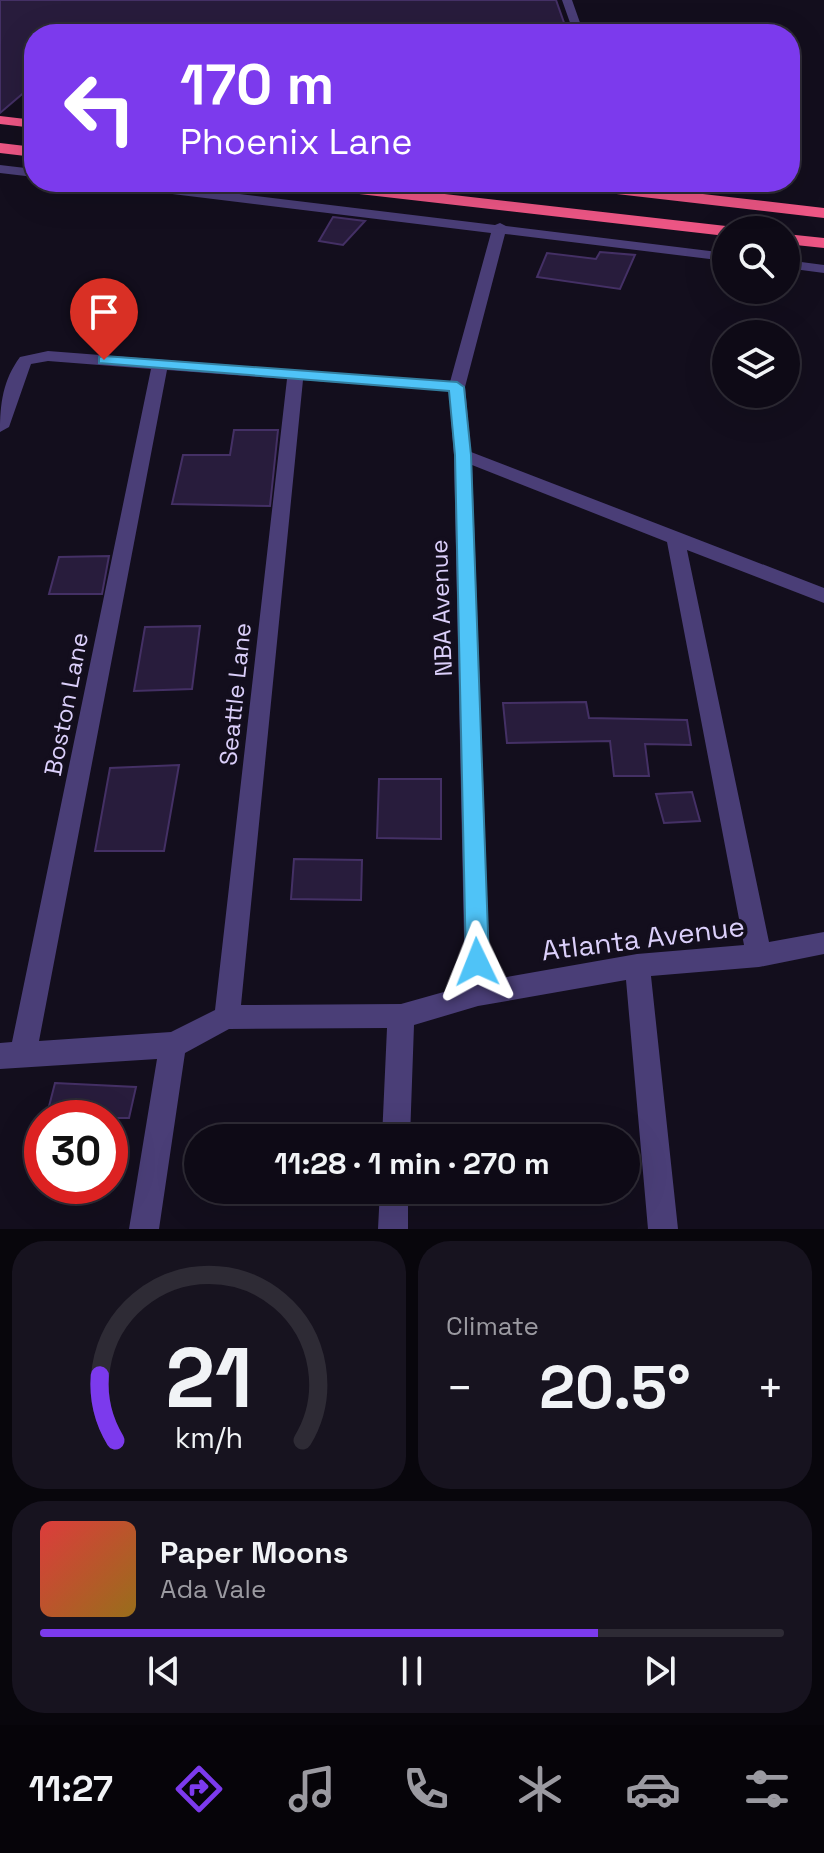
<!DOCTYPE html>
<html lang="en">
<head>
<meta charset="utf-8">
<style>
  :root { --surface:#0e0a16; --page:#17131f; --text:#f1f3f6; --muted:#9b9aa1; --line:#2e2b35; --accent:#7c3aed }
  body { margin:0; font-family:"Space Grotesk",sans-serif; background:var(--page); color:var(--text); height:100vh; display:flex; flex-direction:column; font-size:30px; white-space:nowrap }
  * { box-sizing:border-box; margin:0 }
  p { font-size:26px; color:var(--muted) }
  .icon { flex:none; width:44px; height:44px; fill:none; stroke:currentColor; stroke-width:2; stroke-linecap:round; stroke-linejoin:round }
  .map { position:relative; height:1229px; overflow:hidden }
  .sheet { display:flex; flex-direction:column; gap:12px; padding:12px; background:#08060c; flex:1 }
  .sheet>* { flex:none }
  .hud { position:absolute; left:24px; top:24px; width:776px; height:168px; border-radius:32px; box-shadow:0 8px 32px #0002,0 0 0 2px var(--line); background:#7c3aed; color:#fff; overflow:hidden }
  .fabs { position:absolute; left:712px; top:216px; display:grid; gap:16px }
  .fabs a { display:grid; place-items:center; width:88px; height:88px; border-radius:50%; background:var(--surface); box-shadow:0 8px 32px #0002,0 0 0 2px var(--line); font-size:40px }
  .speed { position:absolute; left:24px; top:1100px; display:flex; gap:16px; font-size:40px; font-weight:700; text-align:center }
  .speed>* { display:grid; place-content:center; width:104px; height:104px; border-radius:50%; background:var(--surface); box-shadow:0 8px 32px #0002,0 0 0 2px var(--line); line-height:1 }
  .speed .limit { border:12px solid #d22; background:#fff; color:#111 }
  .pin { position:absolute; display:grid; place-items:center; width:68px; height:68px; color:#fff; margin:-82px -34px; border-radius:50% 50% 50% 0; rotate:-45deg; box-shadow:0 0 8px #0007 }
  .pin .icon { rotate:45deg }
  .me { position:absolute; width:88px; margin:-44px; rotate:358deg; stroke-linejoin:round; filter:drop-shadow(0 0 6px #0008) }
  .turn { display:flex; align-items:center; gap:28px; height:168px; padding:0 24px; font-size:36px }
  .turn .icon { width:104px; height:104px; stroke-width:2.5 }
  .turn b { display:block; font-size:56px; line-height:68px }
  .big { font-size:60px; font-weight:600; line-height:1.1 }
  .sheet .tile { flex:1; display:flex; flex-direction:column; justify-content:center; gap:12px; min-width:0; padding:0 28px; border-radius:32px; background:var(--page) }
  .sheet .dial { align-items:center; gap:0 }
  .dial svg { height:208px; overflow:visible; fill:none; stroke:var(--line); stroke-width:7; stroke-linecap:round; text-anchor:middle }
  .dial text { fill:var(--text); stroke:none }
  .song { display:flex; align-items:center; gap:24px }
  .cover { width:96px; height:96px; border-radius:12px; background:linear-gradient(135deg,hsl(0 70% 55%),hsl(40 70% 35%)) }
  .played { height:8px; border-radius:4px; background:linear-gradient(90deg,var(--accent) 75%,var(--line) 75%) }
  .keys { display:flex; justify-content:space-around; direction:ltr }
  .heat { display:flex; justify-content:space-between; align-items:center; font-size:44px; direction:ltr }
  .sheet .tiles { flex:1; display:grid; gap:12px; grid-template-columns:1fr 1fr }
  .tile:last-child { grid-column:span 2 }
  .trip { position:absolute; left:184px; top:1124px; width:456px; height:80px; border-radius:40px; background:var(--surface); box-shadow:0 8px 32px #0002,0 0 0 2px var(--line); font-weight:600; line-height:80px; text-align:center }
  .menu { display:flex; height:128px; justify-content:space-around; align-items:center; background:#060409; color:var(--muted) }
  .menu .icon { width:56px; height:56px }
  .menu .on { color:var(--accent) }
  .menu b { font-size:36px; color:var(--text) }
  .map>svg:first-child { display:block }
  .building { fill:#281c3c; stroke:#443065; stroke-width:2 }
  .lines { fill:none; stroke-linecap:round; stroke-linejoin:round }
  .minor { fill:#4a3e77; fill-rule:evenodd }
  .highway { fill:#ed5685; fill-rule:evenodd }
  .route { fill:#4fc3f7; stroke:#337fa1; stroke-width:2 }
  .labels { text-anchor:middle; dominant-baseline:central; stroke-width:8; stroke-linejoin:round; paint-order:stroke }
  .street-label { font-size:24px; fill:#dbcffa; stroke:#130e1d }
  .near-street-label { font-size:28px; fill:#dbcffa; stroke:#130e1d }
</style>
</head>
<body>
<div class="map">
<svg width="824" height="1229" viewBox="0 0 824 1229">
  <rect width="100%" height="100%" fill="#130e1d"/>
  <!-- building -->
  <path class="building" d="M0,0H556L568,34H34V84L0,113Z
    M333,217L365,221L343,245L319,241Z
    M600,252L635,255L620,289L537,277L547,253L596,259Z
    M234,430H278L270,506L172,504L183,455H230Z
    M109,556L102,594H49L59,557Z
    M200,626L192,689L134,691L145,627Z
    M586,702L589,718L687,720L691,745L645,744L649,776H614L610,741L507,743L503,703Z
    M179,765L164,851H95L110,768Z
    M379,779H441V839L377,838Z
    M692,792L700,821L664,823L656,794Z
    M294,859L362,860L361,900L291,899Z
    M55,1083L136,1087L129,1118H46Z"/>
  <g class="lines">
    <!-- minor -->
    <path class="minor" d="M562,0H572L584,34H574Z
      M0,165L34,169V177L0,173Z
      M100,182H140L495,225L500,223L506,226L726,253V261L505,234L465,387L471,452L824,588V603L687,550L769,942L824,932V954L759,967L651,976L678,1229H648L626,980L478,1006L414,1025L410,1138H382L387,1028L229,1029L185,1053L159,1229H129L157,1059L0,1069V1043L12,1042L151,369L48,361L31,364L9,427L0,432C0,403 3,380 20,357L48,351L450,382L491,233L107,186ZM167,370L287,379L215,1010L171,1032L39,1041ZM303,380L449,391L454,455L465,986L401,1004L241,1005ZM472,465L667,542L744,945L637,954L490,980Z
      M786,260L824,265V273L786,268Z
      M380,1190H408V1229H378Z"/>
    <!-- highway -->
    <path class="highway" d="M0,116L34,120V128L0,124Z
      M0,143L34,147V157L0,153Z
      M290,182H340L726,226L734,230H726V236L298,187Z
      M548,182H598L824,208V218L556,187Z
      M786,234L824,238V248L786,244Z"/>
  </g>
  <!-- route -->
  <path class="route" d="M104,356L457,382L464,387L471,455L489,962L485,970L477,973L469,970L466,962L455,455L449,391L99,363V357Z"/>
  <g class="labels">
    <!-- street labels -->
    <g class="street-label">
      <text transform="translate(441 608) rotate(-92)">NBA Avenue</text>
      <text transform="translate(235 694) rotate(-84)">Seattle Lane</text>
      <text transform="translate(66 704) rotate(-79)">Boston Lane</text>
    </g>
    <!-- near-street labels -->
    <g class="near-street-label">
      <text transform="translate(643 938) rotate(-7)">Atlanta Avenue</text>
    </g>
  </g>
</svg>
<div class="fabs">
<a><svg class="icon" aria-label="search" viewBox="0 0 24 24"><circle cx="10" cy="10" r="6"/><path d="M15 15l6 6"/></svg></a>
<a><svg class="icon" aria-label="layers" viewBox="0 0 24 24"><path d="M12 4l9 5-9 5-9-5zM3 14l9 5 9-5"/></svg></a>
</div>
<div class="speed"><div class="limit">30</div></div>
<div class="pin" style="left:104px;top:360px;background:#d93025"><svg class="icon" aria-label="arrive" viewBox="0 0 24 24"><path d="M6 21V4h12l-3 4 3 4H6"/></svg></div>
<svg class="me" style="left:477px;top:962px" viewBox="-20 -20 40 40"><path d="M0-17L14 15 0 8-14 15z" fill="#4fc3f7" stroke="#fff" stroke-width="4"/></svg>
<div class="trip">11:28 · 1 min · 270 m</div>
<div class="hud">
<div class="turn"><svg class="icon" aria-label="left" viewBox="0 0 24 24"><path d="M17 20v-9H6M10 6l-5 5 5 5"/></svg><div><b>170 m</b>Phoenix Lane</div></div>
</div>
</div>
<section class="sheet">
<div class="tiles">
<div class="tile dial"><svg viewBox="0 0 100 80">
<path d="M14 69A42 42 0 1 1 86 69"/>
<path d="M14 69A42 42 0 0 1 8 44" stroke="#7c3aed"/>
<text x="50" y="56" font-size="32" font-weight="700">21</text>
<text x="50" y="72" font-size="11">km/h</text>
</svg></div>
<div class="tile"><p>Climate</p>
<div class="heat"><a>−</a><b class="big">20.5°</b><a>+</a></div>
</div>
<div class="tile">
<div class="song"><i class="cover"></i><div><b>Paper Moons</b><p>Ada Vale</p></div></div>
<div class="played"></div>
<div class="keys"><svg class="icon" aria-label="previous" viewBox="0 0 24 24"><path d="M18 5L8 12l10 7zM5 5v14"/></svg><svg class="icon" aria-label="pause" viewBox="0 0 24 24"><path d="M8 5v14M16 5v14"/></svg><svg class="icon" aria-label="next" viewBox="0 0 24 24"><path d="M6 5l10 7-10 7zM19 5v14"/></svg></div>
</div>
</div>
</section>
<nav class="menu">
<b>11:27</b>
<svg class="icon on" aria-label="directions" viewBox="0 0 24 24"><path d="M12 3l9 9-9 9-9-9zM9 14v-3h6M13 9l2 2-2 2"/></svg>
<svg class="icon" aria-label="music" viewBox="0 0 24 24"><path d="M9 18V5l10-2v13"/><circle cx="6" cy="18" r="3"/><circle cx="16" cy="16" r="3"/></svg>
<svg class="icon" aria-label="phone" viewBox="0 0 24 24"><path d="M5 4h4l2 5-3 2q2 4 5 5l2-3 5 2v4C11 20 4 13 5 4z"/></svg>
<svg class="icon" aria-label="climate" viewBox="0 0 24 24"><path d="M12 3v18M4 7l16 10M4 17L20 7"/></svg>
<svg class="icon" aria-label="car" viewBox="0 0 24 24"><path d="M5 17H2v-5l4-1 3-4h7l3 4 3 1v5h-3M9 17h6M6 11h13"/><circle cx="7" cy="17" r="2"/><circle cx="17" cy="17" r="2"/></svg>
<svg class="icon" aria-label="filters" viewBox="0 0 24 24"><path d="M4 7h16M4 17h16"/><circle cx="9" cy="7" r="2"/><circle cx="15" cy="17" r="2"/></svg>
</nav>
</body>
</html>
